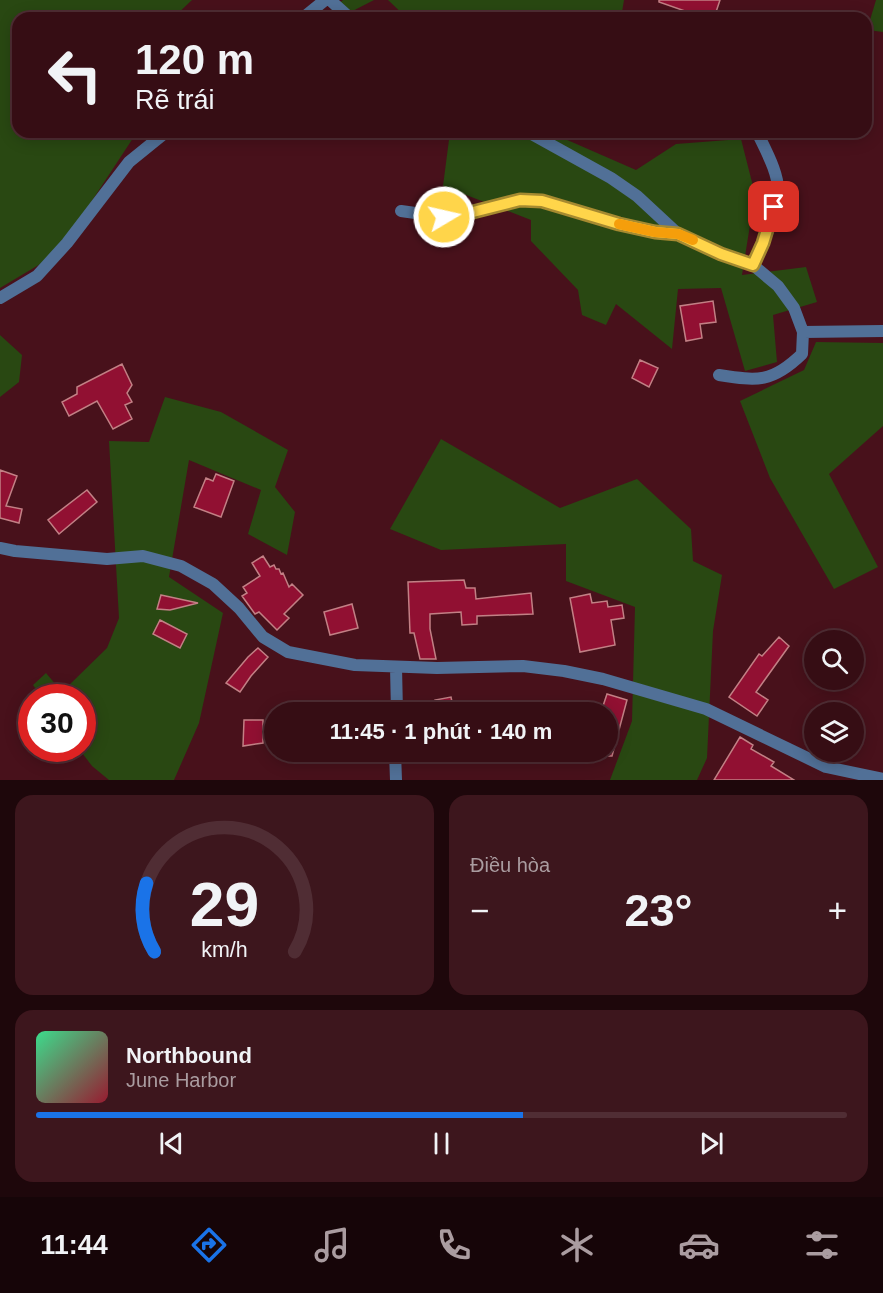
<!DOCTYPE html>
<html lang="vi">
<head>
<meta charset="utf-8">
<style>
  :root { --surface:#360d14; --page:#3d161d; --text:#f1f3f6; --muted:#aa9ca0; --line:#502d34; --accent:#1a73e8 }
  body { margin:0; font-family:Arial,sans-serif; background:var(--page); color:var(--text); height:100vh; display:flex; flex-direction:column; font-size:22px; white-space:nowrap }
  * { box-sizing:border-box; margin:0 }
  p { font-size:20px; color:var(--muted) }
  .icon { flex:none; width:33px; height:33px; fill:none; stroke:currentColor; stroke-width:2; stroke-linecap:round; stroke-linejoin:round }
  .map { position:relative; height:780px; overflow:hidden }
  .drawer { display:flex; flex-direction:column; gap:15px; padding:15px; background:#1e070b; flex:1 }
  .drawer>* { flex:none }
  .hud { position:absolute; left:12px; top:12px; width:860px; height:126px; border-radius:18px; box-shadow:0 3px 15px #0003,0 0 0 2px var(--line); background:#360d14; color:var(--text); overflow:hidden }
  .controls { position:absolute; left:804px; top:630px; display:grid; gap:12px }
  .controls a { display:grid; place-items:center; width:60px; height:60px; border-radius:50%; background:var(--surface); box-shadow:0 3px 15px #0003,0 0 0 2px var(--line); font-size:30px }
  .speed { position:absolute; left:18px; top:684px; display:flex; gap:12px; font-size:30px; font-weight:700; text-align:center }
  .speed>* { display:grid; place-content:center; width:78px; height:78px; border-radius:50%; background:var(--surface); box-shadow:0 3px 15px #0003,0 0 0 2px var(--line); line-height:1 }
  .speed .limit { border:9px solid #d22; background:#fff; color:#111 }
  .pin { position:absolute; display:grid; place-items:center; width:51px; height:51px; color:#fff; margin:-26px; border-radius:12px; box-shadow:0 3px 9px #0006 }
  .me { position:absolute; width:66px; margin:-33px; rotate:81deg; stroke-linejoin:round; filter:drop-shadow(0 0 4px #0008) }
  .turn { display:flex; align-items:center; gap:21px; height:126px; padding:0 24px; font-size:27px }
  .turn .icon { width:78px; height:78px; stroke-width:2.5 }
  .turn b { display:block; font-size:42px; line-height:51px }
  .big { font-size:45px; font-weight:700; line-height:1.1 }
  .drawer .card { flex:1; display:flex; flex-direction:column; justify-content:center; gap:9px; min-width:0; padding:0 21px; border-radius:18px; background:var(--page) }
  .drawer .dial { align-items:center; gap:0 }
  .dial svg { height:156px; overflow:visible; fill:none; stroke:var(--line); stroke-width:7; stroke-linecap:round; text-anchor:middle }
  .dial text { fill:var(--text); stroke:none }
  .song { display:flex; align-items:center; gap:18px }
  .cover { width:72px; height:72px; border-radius:9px; background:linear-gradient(135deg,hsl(150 70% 55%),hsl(350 70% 35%)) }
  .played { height:6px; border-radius:3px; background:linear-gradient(90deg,var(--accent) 60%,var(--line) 60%) }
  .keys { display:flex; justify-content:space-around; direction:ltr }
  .heat { display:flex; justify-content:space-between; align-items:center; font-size:33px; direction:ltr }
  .drawer .tiles { flex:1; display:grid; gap:15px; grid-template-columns:1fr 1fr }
  .card:last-child { grid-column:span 2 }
  .trip { position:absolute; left:264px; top:702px; width:354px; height:60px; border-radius:30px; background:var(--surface); box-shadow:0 3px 15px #0003,0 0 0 2px var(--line); font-weight:700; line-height:60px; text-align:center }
  .dock { display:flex; height:96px; justify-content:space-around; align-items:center; background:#160508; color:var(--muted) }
  .dock .icon { width:42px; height:42px }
  .dock .current { color:var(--accent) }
  .dock b { font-size:27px; color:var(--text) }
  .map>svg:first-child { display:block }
  .green { fill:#294812 }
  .building { fill:#911032; stroke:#c28085; stroke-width:1.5 }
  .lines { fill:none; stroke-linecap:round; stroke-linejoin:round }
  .street { stroke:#517097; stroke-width:12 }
  .route-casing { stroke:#a68a30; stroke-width:15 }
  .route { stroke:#ffd54a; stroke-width:10 }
  .slow { stroke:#f59e0b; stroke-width:10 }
</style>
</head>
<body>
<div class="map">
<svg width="883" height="780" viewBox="0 0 883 780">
  <rect width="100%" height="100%" fill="#48111b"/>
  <!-- green -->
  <path class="green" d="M0,0H192L173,18H18V132H137L57,254L0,288Z
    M343,0H374L339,18L330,11Z
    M388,0H624L621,18H407Z
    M876,0H883V32L867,30Z
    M450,132H549L636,170L676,144L741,139L755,194L742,275L806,267L817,302L773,315L777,362L745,371L721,288L678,289L672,349L616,304L606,325L582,315L578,290L531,241V220L443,186Z
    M0,335L22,355L19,382L0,397Z
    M816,342L883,343V426L829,474L878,567L834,589L770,478L740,401L804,370Z
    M165,397L221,412L288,450L275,487L295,512L287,555L248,534L261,490L189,460L169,577L223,613L199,723L174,780H109L92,766L79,749L82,748V698L42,697L33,685L46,673L62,692L107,648L119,618L109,441L149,442Z
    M441,439L560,508L637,479L691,529L693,561L722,575L713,631L707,758L697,780H610L632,721L635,607L566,581V544L441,550L390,529Z"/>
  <!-- building -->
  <path class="building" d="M659,0H720L714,18H705L659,2Z
    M713,301L716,322L700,324L702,338L686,341L680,306Z
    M640,360L658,368L649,387L632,378Z
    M122,364L132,385L127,393L132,402L125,405L132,419L113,429L97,401L69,416L62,402L77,394V387Z
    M0,470L17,476L6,506L22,509L19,523L0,518Z
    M216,474L234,481L221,517L194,507L206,478L213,481Z
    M87,490L97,502L59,534L48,520Z
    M263,556L270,567L274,565L276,569H279L281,574L283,573L289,587L292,584L303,595L284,614L289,618L277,630L259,612L255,614L242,596L247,593L243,587L260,576L252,563Z
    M464,580L466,588H475L476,599L531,593L533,614L477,616V624L462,625L461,612L430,614V629L436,659H420L414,633H410L408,582Z
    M590,594L592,603L607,601L608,607L622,605L624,618L611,620L615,645L580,652L570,598Z
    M161,595L198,603L170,610L157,609Z
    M352,604L358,628L330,635L324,612Z
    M160,620L187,634L180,648L153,634Z
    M779,637L789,646L756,692L768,700L757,716L729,697L759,654L762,656Z
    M258,648L268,657L251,676L240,692L226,683L248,657Z
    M607,694L627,700L612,756H608V712H601Z
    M451,697L454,712H437L435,700Z
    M244,720H263V743L243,746Z
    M740,737L753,745L751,749L774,762L771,766L794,780H714Z"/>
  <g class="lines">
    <!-- street -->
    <path class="street" d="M330,0L350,18
      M303,18L325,0
      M528,132L611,178L637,196L678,234L721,254L753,265L778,286L794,308L803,332L802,354C772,383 758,381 719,375
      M401,211L444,217L469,213L520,200L542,201L619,224L655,232L678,234
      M753,265C763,243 775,219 778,194C780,175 765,149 757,132
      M0,298L37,276L67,243L129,162L166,132
      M803,332L883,331
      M0,548L15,551L107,559L143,556L181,566L213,584L239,608L263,637L288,652L355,665L437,668L523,666L564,671L603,679L706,709L826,767L883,779
      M396,667L397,712
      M395,752L396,780"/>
  </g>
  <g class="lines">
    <!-- route casing -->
    <g class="route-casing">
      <path id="route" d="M444,217L469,213L520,200L542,201L619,224L655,232L678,234L721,254L753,265L763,243L774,207"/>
    </g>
    <!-- route -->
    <use href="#route" class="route"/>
    <!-- slow -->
    <path class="slow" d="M619,224L655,232L678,234L693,240"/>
  </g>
</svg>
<div class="controls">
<a><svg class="icon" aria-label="search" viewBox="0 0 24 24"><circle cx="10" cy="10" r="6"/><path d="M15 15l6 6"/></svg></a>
<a><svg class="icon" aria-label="layers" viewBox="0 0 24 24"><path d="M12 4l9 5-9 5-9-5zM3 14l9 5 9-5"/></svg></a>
</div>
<div class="speed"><div class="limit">30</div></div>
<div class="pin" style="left:774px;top:207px;background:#d93025"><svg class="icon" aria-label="arrive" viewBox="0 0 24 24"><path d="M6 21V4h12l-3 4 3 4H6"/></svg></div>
<svg class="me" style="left:444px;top:217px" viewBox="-20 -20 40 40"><circle r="17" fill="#ffd54a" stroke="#fff" stroke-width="3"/><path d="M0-11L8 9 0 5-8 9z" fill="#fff"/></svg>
<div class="trip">11:45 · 1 phút · 140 m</div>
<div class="hud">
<div class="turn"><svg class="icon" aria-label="left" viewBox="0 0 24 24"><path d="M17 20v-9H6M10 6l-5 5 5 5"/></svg><div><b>120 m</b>Rẽ trái</div></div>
</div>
</div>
<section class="drawer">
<div class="tiles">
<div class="card dial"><svg viewBox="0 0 100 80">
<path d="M14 69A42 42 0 1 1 86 69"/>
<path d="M14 69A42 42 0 0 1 10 34" stroke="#1a73e8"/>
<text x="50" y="56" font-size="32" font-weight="700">29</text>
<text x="50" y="72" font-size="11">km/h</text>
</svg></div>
<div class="card"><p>Điều hòa</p>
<div class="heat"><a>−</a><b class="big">23°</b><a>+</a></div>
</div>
<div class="card">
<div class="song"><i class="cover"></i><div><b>Northbound</b><p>June Harbor</p></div></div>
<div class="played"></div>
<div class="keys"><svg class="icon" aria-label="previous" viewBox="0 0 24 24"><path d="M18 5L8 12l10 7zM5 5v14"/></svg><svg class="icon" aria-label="pause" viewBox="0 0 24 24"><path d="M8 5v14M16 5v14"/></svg><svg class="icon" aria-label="next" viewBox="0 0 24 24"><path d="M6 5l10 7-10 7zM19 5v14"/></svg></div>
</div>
</div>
</section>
<nav class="dock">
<b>11:44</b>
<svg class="icon current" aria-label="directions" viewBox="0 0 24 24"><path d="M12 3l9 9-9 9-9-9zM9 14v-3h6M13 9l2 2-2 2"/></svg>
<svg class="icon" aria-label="music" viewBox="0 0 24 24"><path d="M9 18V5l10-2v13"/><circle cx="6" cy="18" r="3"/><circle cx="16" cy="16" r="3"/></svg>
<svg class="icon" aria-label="phone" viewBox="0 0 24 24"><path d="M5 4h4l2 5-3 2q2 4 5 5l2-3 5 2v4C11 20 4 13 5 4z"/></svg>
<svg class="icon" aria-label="climate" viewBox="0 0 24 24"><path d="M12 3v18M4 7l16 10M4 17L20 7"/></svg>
<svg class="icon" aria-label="car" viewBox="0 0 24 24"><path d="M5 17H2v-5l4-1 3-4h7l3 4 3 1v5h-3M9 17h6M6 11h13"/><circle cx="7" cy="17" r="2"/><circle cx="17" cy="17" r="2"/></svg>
<svg class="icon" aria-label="filters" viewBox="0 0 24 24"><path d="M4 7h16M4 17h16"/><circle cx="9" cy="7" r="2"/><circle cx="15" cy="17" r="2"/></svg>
</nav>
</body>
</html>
